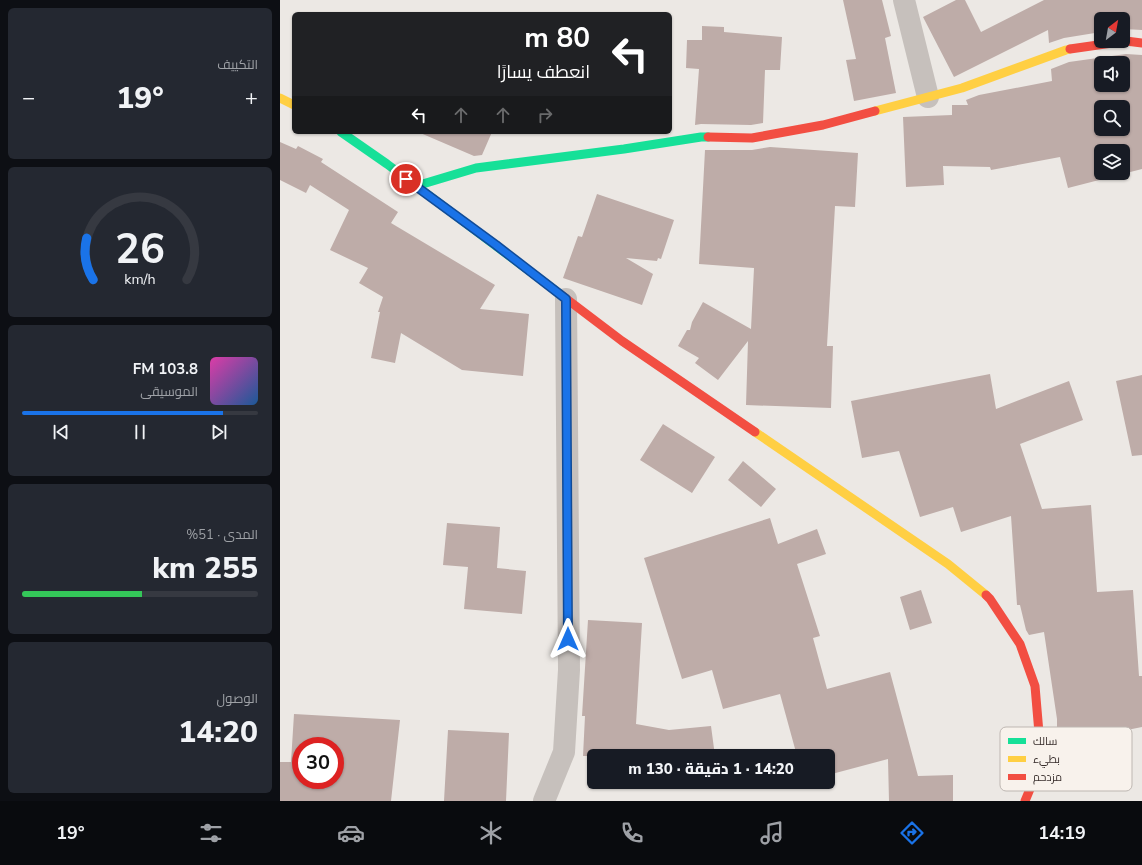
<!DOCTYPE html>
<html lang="ar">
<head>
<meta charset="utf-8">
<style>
  :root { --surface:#171b24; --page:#242831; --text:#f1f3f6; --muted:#9ea1a6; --line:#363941; --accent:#1a73e8 }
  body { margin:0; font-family:"Nunito Sans",Cairo,sans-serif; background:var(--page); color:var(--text); direction:rtl; height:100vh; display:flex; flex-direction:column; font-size:15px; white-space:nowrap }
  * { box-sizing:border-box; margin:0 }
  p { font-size:13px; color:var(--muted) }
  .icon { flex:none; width:22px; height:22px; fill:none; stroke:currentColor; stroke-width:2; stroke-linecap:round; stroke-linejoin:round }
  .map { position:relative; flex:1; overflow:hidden; direction:ltr }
  .panel { display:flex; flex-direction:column; gap:8px; padding:8px; background:#0d0f14; width:280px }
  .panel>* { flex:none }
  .banner { position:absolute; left:12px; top:12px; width:380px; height:122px; border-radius:6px; box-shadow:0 1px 3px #0004; direction:rtl; background:#202124; color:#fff; overflow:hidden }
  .needle { width:26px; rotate:31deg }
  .controls { position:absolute; left:814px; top:12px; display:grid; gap:8px }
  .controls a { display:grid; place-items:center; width:36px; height:36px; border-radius:6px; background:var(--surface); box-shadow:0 1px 3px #0004; font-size:20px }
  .speed { position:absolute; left:12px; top:737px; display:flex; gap:8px; font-size:20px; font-weight:700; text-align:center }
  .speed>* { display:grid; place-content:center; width:52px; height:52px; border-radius:50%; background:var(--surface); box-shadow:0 1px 3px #0004; line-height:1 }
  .speed .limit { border:6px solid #d22; background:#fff; color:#111 }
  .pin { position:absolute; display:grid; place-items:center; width:34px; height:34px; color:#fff; margin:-17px; border:2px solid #fff; border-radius:50%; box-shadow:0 1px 4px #0007 }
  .me { position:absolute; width:44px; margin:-22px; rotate:0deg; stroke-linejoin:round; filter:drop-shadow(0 0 3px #0008) }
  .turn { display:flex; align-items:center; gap:14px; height:84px; padding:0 16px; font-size:18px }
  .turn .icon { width:52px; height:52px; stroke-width:2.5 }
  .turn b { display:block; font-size:28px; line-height:34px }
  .lanes { display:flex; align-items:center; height:38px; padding:0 16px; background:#0003; justify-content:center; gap:20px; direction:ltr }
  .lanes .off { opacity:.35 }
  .big { font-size:30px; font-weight:800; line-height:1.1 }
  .panel .card { flex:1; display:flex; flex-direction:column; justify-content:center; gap:6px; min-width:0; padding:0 14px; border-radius:6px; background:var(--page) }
  .panel .dial { align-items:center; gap:0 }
  .dial svg { height:104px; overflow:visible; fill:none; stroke:var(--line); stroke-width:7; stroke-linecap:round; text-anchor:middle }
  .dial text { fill:var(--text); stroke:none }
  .song { display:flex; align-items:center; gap:12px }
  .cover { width:48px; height:48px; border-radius:6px; background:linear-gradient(135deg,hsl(320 70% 55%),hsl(210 70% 35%)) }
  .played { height:4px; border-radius:2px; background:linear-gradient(90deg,var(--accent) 85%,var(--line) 85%) }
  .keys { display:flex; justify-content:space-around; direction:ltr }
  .heat { display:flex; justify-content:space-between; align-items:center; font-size:22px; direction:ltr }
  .charge { height:6px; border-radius:3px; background:linear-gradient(90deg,#34c759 51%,var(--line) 0) }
  .trip { position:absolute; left:307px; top:749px; width:248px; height:40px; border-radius:6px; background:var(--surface); box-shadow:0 1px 3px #0004; font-weight:800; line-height:40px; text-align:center; direction:rtl }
  .tabs { display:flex; height:64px; justify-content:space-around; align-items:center; background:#090b0e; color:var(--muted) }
  .tabs .icon { width:28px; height:28px }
  .tabs .current { color:var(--accent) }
  .tabs b { font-size:18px; color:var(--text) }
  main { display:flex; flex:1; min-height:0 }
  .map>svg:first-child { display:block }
  .building { fill:#beaca8; fill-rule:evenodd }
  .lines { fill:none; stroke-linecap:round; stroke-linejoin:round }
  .street { stroke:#c6c0bc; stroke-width:22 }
  .fast { stroke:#16e098; stroke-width:9 }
  .slow { stroke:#ffcf43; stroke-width:9 }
  .jam { stroke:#f24e42; stroke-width:9 }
  .route-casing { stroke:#114b97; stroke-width:10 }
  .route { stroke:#1a73e8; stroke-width:7 }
  .key { fill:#f8f2ec; stroke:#beb7b2; stroke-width:1 }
  .key-label { font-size:11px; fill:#372d2b }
</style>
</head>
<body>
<main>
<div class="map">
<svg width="862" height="801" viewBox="0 0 862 801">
  <rect width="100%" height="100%" fill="#ece8e4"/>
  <!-- building -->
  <path class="building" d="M563,0H602L611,36L605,38L616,93L574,101L566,60L576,59Z
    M676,0H685L701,32L764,0H862V30L843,29V19H821V32L784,38L769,43L768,30L674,77L643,17Z
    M422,26L444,27V32L502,37L500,70H485L483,123L471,125L421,124L415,125L419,69L406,68L407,40H422Z
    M846,54L862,55V169L788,188L780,157L711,170L710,167L663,166L664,185L626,187L623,117L672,115V105H688L686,100L699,95L772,81L771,69L789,62ZM821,63H843V85H821ZM821,107H843V129H821ZM821,151H843V173H821Z
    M138,132H212L202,155L194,156Z
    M0,142L16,149L18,146L43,159L41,162L118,212L111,223L215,285L200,309L249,314L243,376L182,370L121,333L115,363L91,358L100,312H98L103,297L79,283L88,268L50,250L69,210L30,185L26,193L0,180Z
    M490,147L578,153L575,207L555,206L547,346H553L551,408L466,405L468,341L438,380L415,363L419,358L398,346L407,330H410L412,322L423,302L471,329L474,268L419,264L425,150H472Z
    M317,194L394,220L381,259L378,258L377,261L346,258L373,274L362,305L283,278L298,236L302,237Z
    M710,374L716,409L789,381L803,420L740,444L762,509L811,505L817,592L853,590L859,676H862V727L842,731V789H777V719L764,632L749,635L746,630L740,605H737L731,516L681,532L673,507L640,517L619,451L582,458L571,401Z
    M862,375V455L852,456L836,381Z
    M383,424L435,457L412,493L360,460Z
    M463,461L496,489L481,507L448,480Z
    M490,518L498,544L537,529L546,554L517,564L540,636L533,638L547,689L610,672L638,776L673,775V801H609L608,759L548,775V756H517L500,694L443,709L432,670L402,679L364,558Z
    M167,523L220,527L217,568L246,571L242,614L184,609L188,567L163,565Z
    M641,590L652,623L630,630L620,597Z
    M308,620L362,623L356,724L389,730L431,726L435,756H303L305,716H302Z
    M14,714L120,720L111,801H0V762H11ZM21,746H55V780H21Z
    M168,730L229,733L226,801H164Z"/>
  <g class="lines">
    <!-- street -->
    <path class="street" d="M624,0L648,97
      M264,801L284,752L289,670L286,299"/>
    <!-- fast -->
    <path class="fast" d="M61,132L107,164L280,294
      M136,186L196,168L344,149L421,137H428"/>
    <!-- slow -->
    <path class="slow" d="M0,98L14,105
      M595,111L682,88L786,50L790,49
      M475,432L668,564L706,595"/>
    <!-- jam -->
    <path class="jam" d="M790,49L846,41L862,43
      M428,137L472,138L543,125L595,111
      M280,294L342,341L475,432
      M706,595L710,599L740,644L755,686L759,733L750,789L745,801"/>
  </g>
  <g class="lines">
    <!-- route casing -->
    <g class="route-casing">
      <path id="route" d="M126,179L216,245L286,299L288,639"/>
    </g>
    <!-- route -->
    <use href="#route" class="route"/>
  </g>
  <!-- legend -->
  <rect x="720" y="727" width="132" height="64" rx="6" class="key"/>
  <rect x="728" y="738" width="18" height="6" fill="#16e098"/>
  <rect x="728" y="756" width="18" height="6" fill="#ffcf43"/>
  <rect x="728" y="774" width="18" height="6" fill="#f24e42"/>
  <g class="key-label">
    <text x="753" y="745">سالك</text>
    <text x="753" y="763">بطيء</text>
    <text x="753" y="781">مزدحم</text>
  </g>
</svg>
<div class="controls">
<a><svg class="needle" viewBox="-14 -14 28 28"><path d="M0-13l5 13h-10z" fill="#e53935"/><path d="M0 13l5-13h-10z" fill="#9ea1a6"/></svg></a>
<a><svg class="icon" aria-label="sound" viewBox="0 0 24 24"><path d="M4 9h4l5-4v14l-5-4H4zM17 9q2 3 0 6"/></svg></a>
<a><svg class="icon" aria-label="search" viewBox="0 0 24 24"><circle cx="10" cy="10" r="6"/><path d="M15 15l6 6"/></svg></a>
<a><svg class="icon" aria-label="layers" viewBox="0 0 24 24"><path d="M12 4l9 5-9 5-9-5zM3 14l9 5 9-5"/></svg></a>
</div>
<div class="speed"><div class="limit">30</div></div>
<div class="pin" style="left:126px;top:179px;background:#d93025"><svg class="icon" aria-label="arrive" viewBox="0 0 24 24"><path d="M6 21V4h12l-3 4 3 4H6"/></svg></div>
<svg class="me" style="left:288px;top:639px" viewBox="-20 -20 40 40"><path d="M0-17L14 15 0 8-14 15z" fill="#1a73e8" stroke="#fff" stroke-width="4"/></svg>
<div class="trip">14:20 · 1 دقيقة · 130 m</div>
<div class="banner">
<div class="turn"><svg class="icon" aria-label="left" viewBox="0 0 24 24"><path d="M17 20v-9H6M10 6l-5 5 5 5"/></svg><div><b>80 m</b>انعطف يسارًا</div></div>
<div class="lanes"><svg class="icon" aria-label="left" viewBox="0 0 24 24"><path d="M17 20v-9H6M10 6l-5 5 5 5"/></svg><svg class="icon off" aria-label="ahead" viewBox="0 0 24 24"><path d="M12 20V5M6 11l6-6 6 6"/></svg><svg class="icon off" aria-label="ahead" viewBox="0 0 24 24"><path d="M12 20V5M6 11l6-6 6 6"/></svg><svg class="icon off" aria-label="right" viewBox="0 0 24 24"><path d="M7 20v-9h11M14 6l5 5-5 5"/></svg></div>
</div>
</div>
<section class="panel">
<div class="card"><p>التكييف</p>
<div class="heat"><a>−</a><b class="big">19°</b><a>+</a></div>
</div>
<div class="card dial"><svg viewBox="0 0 100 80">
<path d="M14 69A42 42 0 1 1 86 69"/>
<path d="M14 69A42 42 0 0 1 9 37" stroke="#1a73e8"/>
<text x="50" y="56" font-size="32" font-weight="700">26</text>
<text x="50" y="72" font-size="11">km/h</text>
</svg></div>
<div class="card">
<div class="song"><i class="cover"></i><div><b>103.8 FM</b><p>الموسيقى</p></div></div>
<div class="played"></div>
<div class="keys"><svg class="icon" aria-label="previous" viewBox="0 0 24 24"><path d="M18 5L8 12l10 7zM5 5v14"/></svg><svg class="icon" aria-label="pause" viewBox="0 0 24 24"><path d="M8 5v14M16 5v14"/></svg><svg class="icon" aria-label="next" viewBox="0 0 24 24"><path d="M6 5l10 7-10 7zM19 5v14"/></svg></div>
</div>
<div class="card"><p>المدى · 51%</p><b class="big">255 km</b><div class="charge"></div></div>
<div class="card"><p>الوصول</p><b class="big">14:20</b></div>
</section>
</main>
<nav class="tabs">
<b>14:19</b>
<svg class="icon current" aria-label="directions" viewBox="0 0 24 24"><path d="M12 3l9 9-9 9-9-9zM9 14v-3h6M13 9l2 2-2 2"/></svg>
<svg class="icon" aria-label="music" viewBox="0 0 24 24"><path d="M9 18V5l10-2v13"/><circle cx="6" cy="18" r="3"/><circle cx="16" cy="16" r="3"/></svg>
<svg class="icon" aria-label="phone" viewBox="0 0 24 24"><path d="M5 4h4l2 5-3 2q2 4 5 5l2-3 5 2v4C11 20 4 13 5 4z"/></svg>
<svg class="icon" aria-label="climate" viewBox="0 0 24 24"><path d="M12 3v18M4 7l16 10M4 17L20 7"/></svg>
<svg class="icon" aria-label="car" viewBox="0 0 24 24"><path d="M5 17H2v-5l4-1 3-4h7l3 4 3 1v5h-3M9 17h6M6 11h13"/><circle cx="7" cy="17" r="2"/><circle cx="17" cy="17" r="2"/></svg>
<svg class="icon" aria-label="filters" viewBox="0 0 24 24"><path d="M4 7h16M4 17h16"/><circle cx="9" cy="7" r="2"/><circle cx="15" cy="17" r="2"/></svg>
<b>19°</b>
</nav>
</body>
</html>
